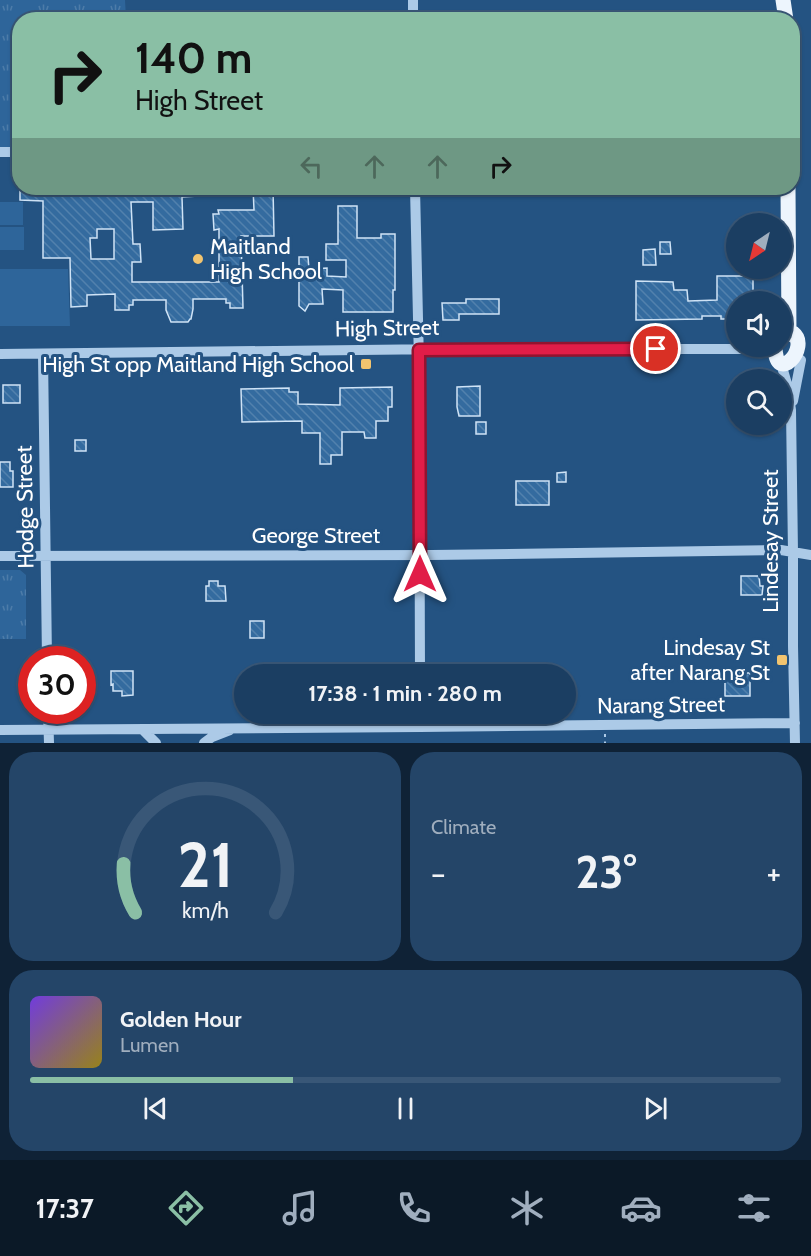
<!DOCTYPE html>
<html lang="en">
<head>
<meta charset="utf-8">
<style>
  :root { --surface:#1b3e62; --page:#244568; --text:#f1f3f6; --muted:#a0aebe; --line:#395777; --accent:#8abfa5 }
  body { margin:0; font-family:Cabin,sans-serif; background:var(--page); color:var(--text); height:100vh; display:flex; flex-direction:column; font-size:22px; white-space:nowrap }
  * { box-sizing:border-box; margin:0 }
  p { font-size:20px; color:var(--muted) }
  .icon { flex:none; width:33px; height:33px; fill:none; stroke:currentColor; stroke-width:2; stroke-linecap:round; stroke-linejoin:round }
  .map { position:relative; height:743px; overflow:hidden }
  .details { display:flex; flex-direction:column; gap:9px; padding:9px; background:#0f2236; flex:1 }
  .details>* { flex:none }
  .guide { position:absolute; left:12px; top:12px; width:788px; height:183px; border-radius:24px; box-shadow:0 2px 4px #0004,0 0 0 2px var(--line); background:#8abfa5; color:#111; overflow:hidden }
  .needle { width:39px; rotate:215deg }
  .fabs { position:absolute; left:726px; top:213px; display:grid; gap:12px }
  .fabs a { display:grid; place-items:center; width:66px; height:66px; border-radius:50%; background:var(--surface); box-shadow:0 2px 4px #0004,0 0 0 2px var(--line); font-size:30px }
  .speed { position:absolute; left:18px; top:646px; display:flex; gap:12px; font-size:30px; font-weight:700; text-align:center }
  .speed>* { display:grid; place-content:center; width:78px; height:78px; border-radius:50%; background:var(--surface); box-shadow:0 2px 4px #0004,0 0 0 2px var(--line); line-height:1 }
  .speed .limit { border:9px solid #d22; background:#fff; color:#111 }
  .pin { position:absolute; display:grid; place-items:center; width:51px; height:51px; color:#fff; margin:-26px; border:3px solid #fff; border-radius:50%; box-shadow:0 2px 6px #0007 }
  .me { position:absolute; width:66px; margin:-33px; rotate:0deg; stroke-linejoin:round; filter:drop-shadow(0 0 4px #0008) }
  .turn { display:flex; align-items:center; gap:21px; height:126px; padding:0 24px; font-size:27px }
  .turn .icon { width:78px; height:78px; stroke-width:2.5 }
  .turn b { display:block; font-size:42px; line-height:51px }
  .lanes { display:flex; align-items:center; height:57px; padding:0 24px; background:#0003; justify-content:center; gap:30px; direction:ltr }
  .lanes .off { opacity:.35 }
  .big { font-size:45px; font-weight:800; line-height:1.1 }
  .details .card { flex:1; display:flex; flex-direction:column; justify-content:center; gap:9px; min-width:0; padding:0 21px; border-radius:24px; background:var(--page) }
  .details .dial { align-items:center; gap:0 }
  .dial svg { height:156px; overflow:visible; fill:none; stroke:var(--line); stroke-width:7; stroke-linecap:round; text-anchor:middle }
  .dial text { fill:var(--text); stroke:none }
  .song { display:flex; align-items:center; gap:18px }
  .cover { width:72px; height:72px; border-radius:9px; background:linear-gradient(135deg,hsl(260 70% 55%),hsl(50 70% 35%)) }
  .played { height:6px; border-radius:3px; background:linear-gradient(90deg,var(--accent) 35%,var(--line) 35%) }
  .keys { display:flex; justify-content:space-around; direction:ltr }
  .heat { display:flex; justify-content:space-between; align-items:center; font-size:33px; direction:ltr }
  .details .tiles { flex:1; display:grid; gap:9px; grid-template-columns:1fr 1fr }
  .card:last-child { grid-column:span 2 }
  .trip { position:absolute; left:234px; top:664px; width:342px; height:60px; border-radius:30px; background:var(--surface); box-shadow:0 2px 4px #0004,0 0 0 2px var(--line); font-weight:800; line-height:60px; text-align:center }
  .tabs { display:flex; height:96px; justify-content:space-around; align-items:center; background:#0b1927; color:var(--muted) }
  .tabs .icon { width:42px; height:42px }
  .tabs .active { color:var(--accent) }
  .tabs b { font-size:27px; color:var(--text) }
  .map>svg:first-child { display:block }
  .grass { fill:#2e659a }
  .park { fill:url(#park-tufts) }
  .building { fill:url(#building-back-hatch); stroke:#cfe3f6; stroke-width:1.5; fill-rule:evenodd }
  .lines { fill:none; stroke-linecap:round; stroke-linejoin:round }
  .path { stroke:#accae7; stroke-width:2; stroke-dasharray:3 4.5; stroke-linecap:butt }
  .minor { stroke:#accae7; stroke-width:10 }
  .major { stroke:#edf5fd; stroke-width:15 }
  .route-casing { stroke:#92132f; stroke-width:15 }
  .route { stroke:#e11d48; stroke-width:10 }
  .poi-dot { fill:#f2c46f; stroke:#245382; stroke-width:2 }
  .labels { text-anchor:middle; dominant-baseline:central; stroke-width:6; stroke-linejoin:round; paint-order:stroke }
  .poi-label { font-size:22px; fill:#fff; stroke:#245382; text-anchor:end }
  .street-label { font-size:22px; fill:#fff; stroke:#245382 }
</style>
</head>
<body>
<div class="map">
<svg width="811" height="743" viewBox="0 0 811 743">
  <defs>
    <pattern id="park-tufts" width="24" height="20" patternUnits="userSpaceOnUse" patternTransform="scale(1.5)"><rect width="24" height="20" fill="#2e659a"/><path d="M3 7l-1-3M5 7V3M7 7l1-3M15 17l-1-3M17 17v-4M19 17l1-3" fill="none" stroke="#4d7ca9"/></pattern>
    <pattern id="building-back-hatch" width="6" height="6" patternUnits="userSpaceOnUse" patternTransform="scale(1.5)"><rect width="6" height="6" fill="#346b9f"/><path d="M-1 5l2 2M0 0l6 6M5-1l2 2" fill="none" stroke="#5281ad"/></pattern>
  </defs>
  <rect width="100%" height="100%" fill="#245382"/>
  <!-- grass -->
  <path class="grass" d="M0,202H23V225H0Z
    M0,227H24V250H0Z
    M0,269H68L70,326H0Z"/>
  <!-- park -->
  <path class="park" d="M0,0H125L126,19L20,20L19,147H0Z
    M0,570H20L26,575V639H0Z"/>
  <!-- building -->
  <path class="building" d="M20,188H198V196L182,197L183,229L153,230V202H131L133,244H140L141,262H132V282H219V229L214,230L213,214H219L218,210H254L253,188H273L274,236H241L243,308H230V303H226V299H193V309L191,319H190L188,322H171L166,310V300H133V305H129V310H115V294L87,295V306L71,307L70,258H43V201L20,200ZM97,229H114V259H91L90,238H97Z
    M338,206H357V238H381V234H395V290H393V312H343V290L322,289L323,304H309L305,311L299,306V257H308L309,269L327,268V276L346,277V260H326V244H338Z
    M660,242H670L671,254H660Z
    M655,249L656,265H643V250Z
    M717,276H753V302H736V319H721V316H702V319L636,320V281L673,282L674,290H687L688,301L717,300Z
    M466,299H499V314H459V320H443L442,303H466Z
    M3,385H20V403H3Z
    M480,386V416H459L457,407V387Z
    M392,387V407H388V421H376V438H365L364,432H342V455H331V464H320V433H302V421L242,422L241,389L289,388V392H298V404L340,405V388Z
    M476,422H486V434H476Z
    M75,440H86V451H75Z
    M0,462H10V471H13V487H0Z
    M566,472V482H557V473Z
    M516,481H549V505H516Z
    M741,576H759L760,586H763L762,595H741Z
    M209,581H218V586H225L226,601H206V586H209Z
    M250,621H264V638H250Z
    M111,671H133V695L122,696V691H113V684L111,685Z
    M725,673H750V696H725Z"/>
  <g class="lines">
    <!-- path -->
    <path class="path" d="M605,734V743"/>
    <!-- minor -->
    <path class="minor" d="M413,0V20
      M0,152H20
      M415,188L419,362L420,675
      M0,354L444,349H775
      M43,354L47,660
      M780,360L787,384L791,410L793,553V646L795,743
      M793,401L801,360
      M0,556L432,555L781,550L811,555
      M48,711L49,743
      M420,714V727
      M142,729L156,743
      M0,730L420,727L795,723
      M204,743L212,737L230,730"/>
    <!-- major -->
    <path class="major" d="M783,0L786,20
      M788,188L789,333
      M775,346C775,387 811,347 793,333L782,336"/>
  </g>
  <g class="lines">
    <!-- route casing -->
    <g class="route-casing">
      <path id="route" d="M420,574L419,350L656,349"/>
    </g>
    <!-- route -->
    <use href="#route" class="route"/>
  </g>
  <!-- markers -->
  <g class="poi-dot">
    <circle cx="198" cy="259" r="6"/>
    <rect x="360" y="358" width="12" height="12" rx="3"/>
    <rect x="776" y="654" width="12" height="12" rx="3"/>
  </g>
  <g class="labels">
    <!-- poi labels -->
    <g class="poi-label">
      <text x="210" y="246" text-anchor="start">Maitland<tspan x="210" dy="25">High School</tspan></text>
      <text x="354" y="364">High St opp Maitland High School</text>
      <text x="770" y="647">Lindesay St<tspan x="770" dy="25">after Narang St</tspan></text>
    </g>
    <!-- street labels -->
    <g class="street-label">
      <text transform="translate(387 328) rotate(-1)">High Street</text>
      <text transform="translate(25 507) rotate(-91)">Hodge Street</text>
      <text x="316" y="535">George Street</text>
      <text transform="translate(770 541) rotate(-90)">Lindesay Street</text>
      <text transform="translate(661 705) rotate(-1)">Narang Street</text>
    </g>
  </g>
</svg>
<div class="fabs">
<a><svg class="needle" viewBox="-14 -14 28 28"><path d="M0-13l5 13h-10z" fill="#e53935"/><path d="M0 13l5-13h-10z" fill="#a0aebe"/></svg></a>
<a><svg class="icon" aria-label="sound" viewBox="0 0 24 24"><path d="M4 9h4l5-4v14l-5-4H4zM17 9q2 3 0 6"/></svg></a>
<a><svg class="icon" aria-label="search" viewBox="0 0 24 24"><circle cx="10" cy="10" r="6"/><path d="M15 15l6 6"/></svg></a>
</div>
<div class="speed"><div class="limit">30</div></div>
<div class="pin" style="left:656px;top:349px;background:#d93025"><svg class="icon" aria-label="arrive" viewBox="0 0 24 24"><path d="M6 21V4h12l-3 4 3 4H6"/></svg></div>
<svg class="me" style="left:420px;top:574px" viewBox="-20 -20 40 40"><path d="M0-17L14 15 0 8-14 15z" fill="#e11d48" stroke="#fff" stroke-width="4"/></svg>
<div class="trip">17:38 · 1 min · 280 m</div>
<div class="guide">
<div class="turn"><svg class="icon" aria-label="right" viewBox="0 0 24 24"><path d="M7 20v-9h11M14 6l5 5-5 5"/></svg><div><b>140 m</b>High Street</div></div>
<div class="lanes"><svg class="icon off" aria-label="left" viewBox="0 0 24 24"><path d="M17 20v-9H6M10 6l-5 5 5 5"/></svg><svg class="icon off" aria-label="ahead" viewBox="0 0 24 24"><path d="M12 20V5M6 11l6-6 6 6"/></svg><svg class="icon off" aria-label="ahead" viewBox="0 0 24 24"><path d="M12 20V5M6 11l6-6 6 6"/></svg><svg class="icon" aria-label="right" viewBox="0 0 24 24"><path d="M7 20v-9h11M14 6l5 5-5 5"/></svg></div>
</div>
</div>
<section class="details">
<div class="tiles">
<div class="card dial"><svg viewBox="0 0 100 80">
<path d="M14 69A42 42 0 1 1 86 69"/>
<path d="M14 69A42 42 0 0 1 8 44" stroke="#8abfa5"/>
<text x="50" y="56" font-size="32" font-weight="700">21</text>
<text x="50" y="72" font-size="11">km/h</text>
</svg></div>
<div class="card"><p>Climate</p>
<div class="heat"><a>−</a><b class="big">23°</b><a>+</a></div>
</div>
<div class="card">
<div class="song"><i class="cover"></i><div><b>Golden Hour</b><p>Lumen</p></div></div>
<div class="played"></div>
<div class="keys"><svg class="icon" aria-label="previous" viewBox="0 0 24 24"><path d="M18 5L8 12l10 7zM5 5v14"/></svg><svg class="icon" aria-label="pause" viewBox="0 0 24 24"><path d="M8 5v14M16 5v14"/></svg><svg class="icon" aria-label="next" viewBox="0 0 24 24"><path d="M6 5l10 7-10 7zM19 5v14"/></svg></div>
</div>
</div>
</section>
<nav class="tabs">
<b>17:37</b>
<svg class="icon active" aria-label="directions" viewBox="0 0 24 24"><path d="M12 3l9 9-9 9-9-9zM9 14v-3h6M13 9l2 2-2 2"/></svg>
<svg class="icon" aria-label="music" viewBox="0 0 24 24"><path d="M9 18V5l10-2v13"/><circle cx="6" cy="18" r="3"/><circle cx="16" cy="16" r="3"/></svg>
<svg class="icon" aria-label="phone" viewBox="0 0 24 24"><path d="M5 4h4l2 5-3 2q2 4 5 5l2-3 5 2v4C11 20 4 13 5 4z"/></svg>
<svg class="icon" aria-label="climate" viewBox="0 0 24 24"><path d="M12 3v18M4 7l16 10M4 17L20 7"/></svg>
<svg class="icon" aria-label="car" viewBox="0 0 24 24"><path d="M5 17H2v-5l4-1 3-4h7l3 4 3 1v5h-3M9 17h6M6 11h13"/><circle cx="7" cy="17" r="2"/><circle cx="17" cy="17" r="2"/></svg>
<svg class="icon" aria-label="filters" viewBox="0 0 24 24"><path d="M4 7h16M4 17h16"/><circle cx="9" cy="7" r="2"/><circle cx="15" cy="17" r="2"/></svg>
</nav>
</body>
</html>
